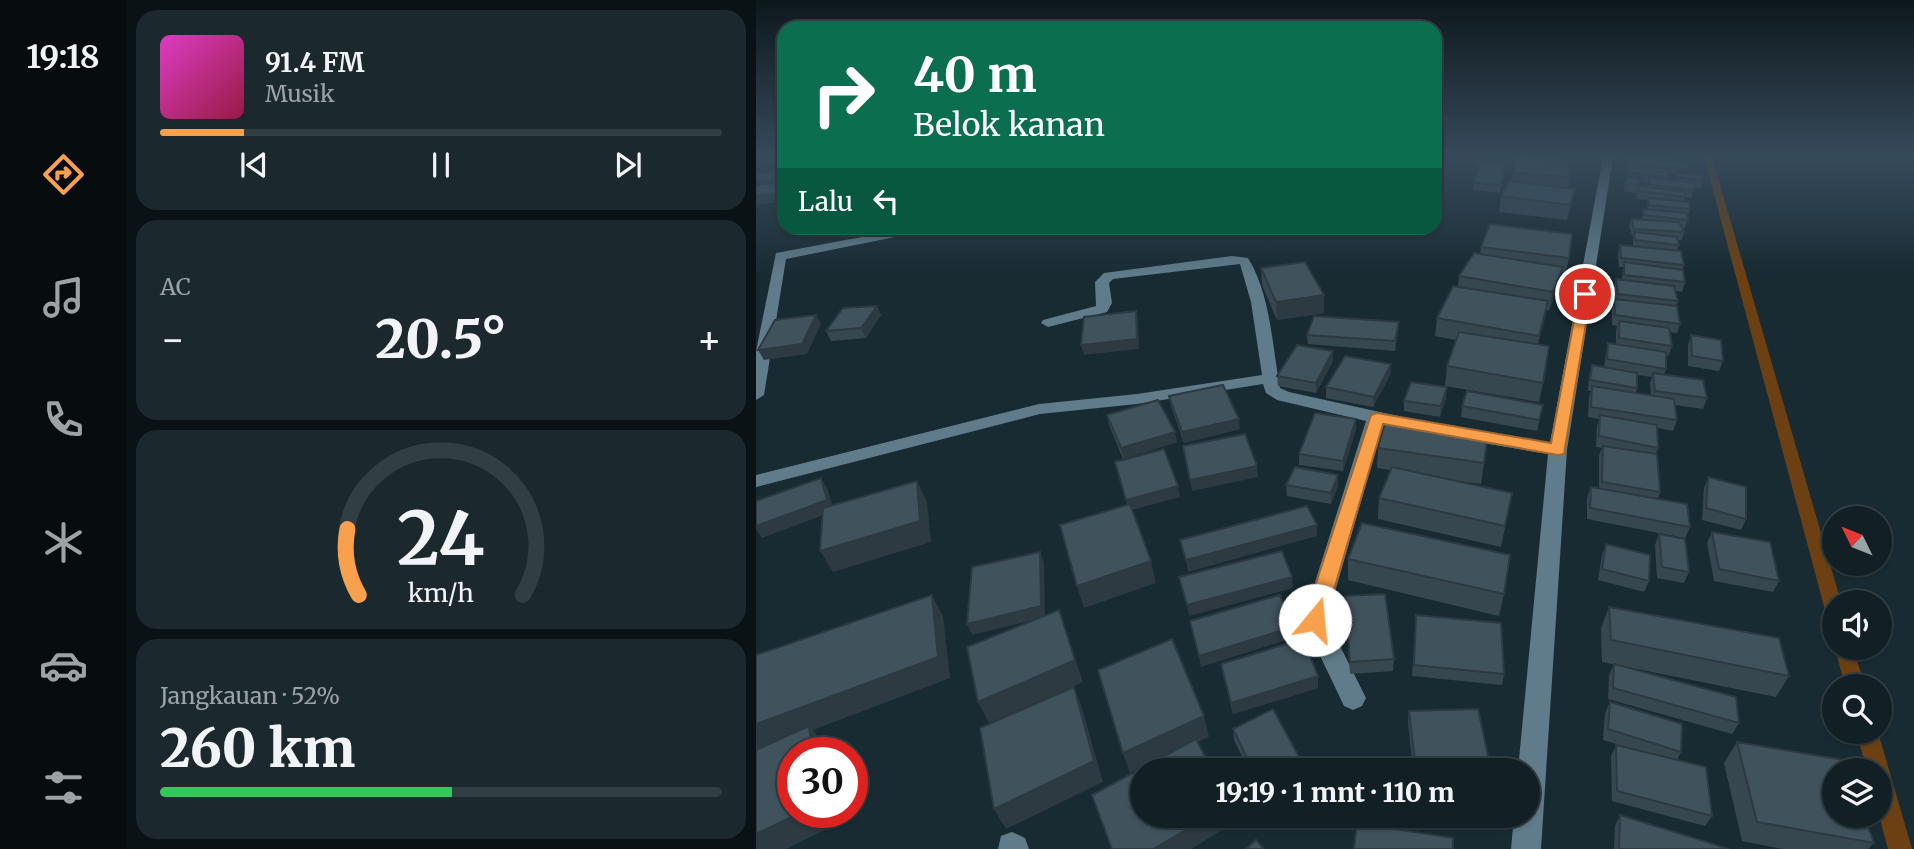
<!DOCTYPE html>
<html lang="id">
<head>
<meta charset="utf-8">
<style>
  :root { --surface:#122026; --page:#1b282e; --text:#f1f3f6; --muted:#9ca3a7; --line:#313e43; --accent:#f9a04c }
  body { margin:0; font-family:Merriweather,serif; background:var(--page); color:var(--text); height:100vh; display:flex; flex-direction:column; font-size:26px; white-space:nowrap }
  * { box-sizing:border-box; margin:0 }
  p { font-size:23px; color:var(--muted) }
  .icon { flex:none; width:38px; height:38px; fill:none; stroke:currentColor; stroke-width:2; stroke-linecap:round; stroke-linejoin:round }
  .map { position:relative; flex:1; overflow:hidden }
  .panel { display:flex; flex-direction:column; gap:10px; padding:10px; background:#0a1215; width:630px }
  .panel>* { flex:none }
  .hud { position:absolute; left:21px; top:21px; width:665px; height:214px; border-radius:21px; box-shadow:0 2px 5px #0004,0 0 0 2px var(--line); background:#0b6e4f; color:#fff; overflow:hidden }
  .needle { width:46px; rotate:313deg }
  .tools { position:absolute; left:1066px; top:506px; display:grid; gap:14px }
  .tools a { display:grid; place-items:center; width:70px; height:70px; border-radius:50%; background:var(--surface); box-shadow:0 2px 5px #0004,0 0 0 2px var(--line); font-size:35px }
  .speed { position:absolute; left:21px; top:737px; display:flex; gap:14px; font-size:35px; font-weight:700; text-align:center }
  .speed>* { display:grid; place-content:center; width:91px; height:91px; border-radius:50%; background:var(--surface); box-shadow:0 2px 5px #0004,0 0 0 2px var(--line); line-height:1 }
  .speed .limit { border:10px solid #d22; background:#fff; color:#111 }
  .pin { position:absolute; display:grid; place-items:center; width:60px; height:60px; color:#fff; margin:-30px; border:4px solid #fff; border-radius:50%; box-shadow:0 2px 7px #0007 }
  .me { position:absolute; width:77px; margin:-38px; rotate:17deg; stroke-linejoin:round; filter:drop-shadow(0 0 5px #0008) }
  .turn { display:flex; align-items:center; gap:24px; height:147px; padding:0 21px; font-size:32px }
  .turn .icon { width:91px; height:91px; stroke-width:2.5 }
  .turn b { display:block; font-size:49px; line-height:60px }
  .then { display:flex; align-items:center; height:66px; padding:0 21px; background:#0003; gap:14px; font-size:26px }
  .big { font-size:52px; font-weight:800; line-height:1.1 }
  .panel .widget { flex:1; display:flex; flex-direction:column; justify-content:center; gap:10px; min-width:0; padding:0 24px; border-radius:21px; background:var(--page) }
  .panel .dial { align-items:center; gap:0 }
  .dial svg { height:182px; overflow:visible; fill:none; stroke:var(--line); stroke-width:7; stroke-linecap:round; text-anchor:middle }
  .dial text { fill:var(--text); stroke:none }
  .song { display:flex; align-items:center; gap:21px }
  .cover { width:84px; height:84px; border-radius:10px; background:linear-gradient(135deg,hsl(310 70% 55%),hsl(340 70% 35%)) }
  .played { height:7px; border-radius:4px; background:linear-gradient(90deg,var(--accent) 15%,var(--line) 15%) }
  .keys { display:flex; justify-content:space-around; direction:ltr }
  .heat { display:flex; justify-content:space-between; align-items:center; font-size:38px; direction:ltr }
  .charge { height:10px; border-radius:5px; background:linear-gradient(90deg,#34c759 52%,var(--line) 0) }
  .trip { position:absolute; left:374px; top:758px; width:410px; height:70px; border-radius:35px; background:var(--surface); box-shadow:0 2px 5px #0004,0 0 0 2px var(--line); font-weight:800; line-height:70px; text-align:center }
  main { display:flex; flex:1; min-height:0 }
  .menu { display:flex; flex-direction:column; width:126px; justify-content:space-around; align-items:center; background:#070d0f; color:var(--muted) }
  .menu .icon { width:49px; height:49px }
  .menu .current { color:var(--accent) }
  .menu b { font-size:32px; color:var(--text) }
  .map>svg:first-child { display:block }
  .lines { fill:none; stroke-linecap:round; stroke-linejoin:round }
  .stream { fill:#6c4013; fill-rule:evenodd }
  .minor { fill:#607b89; fill-rule:evenodd }
  .wall { fill:#374750; fill-rule:evenodd }
  .shaded-wall { fill:#2d3a41 }
  .building { fill:#40535d; stroke:#2d3a41; stroke-width:2 }
  .route { fill:#f9a04c; stroke:#a26831; stroke-width:2 }
</style>
</head>
<body>
<main>
<nav class="menu">
<b>19:18</b>
<svg class="icon current" aria-label="directions" viewBox="0 0 24 24"><path d="M12 3l9 9-9 9-9-9zM9 14v-3h6M13 9l2 2-2 2"/></svg>
<svg class="icon" aria-label="music" viewBox="0 0 24 24"><path d="M9 18V5l10-2v13"/><circle cx="6" cy="18" r="3"/><circle cx="16" cy="16" r="3"/></svg>
<svg class="icon" aria-label="phone" viewBox="0 0 24 24"><path d="M5 4h4l2 5-3 2q2 4 5 5l2-3 5 2v4C11 20 4 13 5 4z"/></svg>
<svg class="icon" aria-label="climate" viewBox="0 0 24 24"><path d="M12 3v18M4 7l16 10M4 17L20 7"/></svg>
<svg class="icon" aria-label="car" viewBox="0 0 24 24"><path d="M5 17H2v-5l4-1 3-4h7l3 4 3 1v5h-3M9 17h6M6 11h13"/><circle cx="7" cy="17" r="2"/><circle cx="17" cy="17" r="2"/></svg>
<svg class="icon" aria-label="filters" viewBox="0 0 24 24"><path d="M4 7h16M4 17h16"/><circle cx="9" cy="7" r="2"/><circle cx="15" cy="17" r="2"/></svg>
</nav>
<section class="panel">
<div class="widget">
<div class="song"><i class="cover"></i><div><b>91.4 FM</b><p>Musik</p></div></div>
<div class="played"></div>
<div class="keys"><svg class="icon" aria-label="previous" viewBox="0 0 24 24"><path d="M18 5L8 12l10 7zM5 5v14"/></svg><svg class="icon" aria-label="pause" viewBox="0 0 24 24"><path d="M8 5v14M16 5v14"/></svg><svg class="icon" aria-label="next" viewBox="0 0 24 24"><path d="M6 5l10 7-10 7zM19 5v14"/></svg></div>
</div>
<div class="widget"><p>AC</p>
<div class="heat"><a>−</a><b class="big">20.5°</b><a>+</a></div>
</div>
<div class="widget dial"><svg viewBox="0 0 100 80">
<path d="M14 69A42 42 0 1 1 86 69"/>
<path d="M14 69A42 42 0 0 1 9 40" stroke="#f9a04c"/>
<text x="50" y="56" font-size="32" font-weight="700">24</text>
<text x="50" y="72" font-size="11">km/h</text>
</svg></div>
<div class="widget"><p>Jangkauan · 52%</p><b class="big">260 km</b><div class="charge"></div></div>
</section>
<div class="map">
<svg width="1158" height="849" viewBox="0 0 1158 849">
  <rect width="100%" height="100%" fill="#182b33"/>
  <g class="lines">
    <!-- stream -->
    <path class="stream" d="M948,157H956L1085,602H1078V618L1071,615L1069,610Z
      M1079,648H1097L1109,686H1089Z
      M1100,732H1122L1156,849H1132L1123,816L1124,770H1111Z"/>
    <!-- minor -->
    <path class="minor" d="M847,157H857L811,450L785,849H755L758,816H772V770H762L792,454L709,440L700,434L709,428L794,443Z
      M154,228H175L169,231L30,259L8,395L0,400V351L20,253Z
      M476,256L492,258C515,295 516,346 524,388L533,392L660,420L663,424L654,429L627,424L571,620L610,698L606,706L597,710L588,706L547,620L610,421L521,400L510,393L507,384L381,404L284,414L0,487V475L283,404L381,394L506,375L495,302L484,264L357,279L353,283L356,303L351,312L292,327L285,323L287,320L340,306L339,282L348,273Z
      M256,832L269,838L273,849H242L245,836Z"/>
  </g>
  <!-- wall -->
  <path class="wall" d="M759,157L814,177L812,188L819,189L811,220L743,212L745,196L756,181Z
    M803,157H834V158H804Z
    M876,157H913V162L933,169L932,173L948,180L946,188L938,187L935,198L929,197L928,201L934,209L929,228H926L928,232L926,240H922L923,245L921,251L928,265L926,270L929,282L926,292L919,291L922,301L920,306L924,324L921,333L914,332L916,346L912,356H910V369L908,374L951,398L947,409L919,405L921,420L917,431L902,428V448L900,454L904,492L902,499L934,527L929,538L831,519V498L835,487L843,488V456L846,448L840,447L841,426L843,419L832,417L833,397L835,391H832L833,376L836,365L848,368L850,353L852,343L860,344V331L861,326L856,325V308L859,299L858,289L860,279L866,280L867,267H863L862,253L864,245L877,246V237L873,227L875,219L886,220L887,209H891L892,200L880,199L883,186L890,187L892,183L884,182L881,193L867,191L871,177V165L873,158H875ZM912,174L920,175L919,180L912,179ZM881,375L896,377L894,383L895,395L880,393L881,388Z
    M750,163L744,193L717,190L718,183Z
    M725,247L813,258L809,276L805,275L803,284L793,310H791L782,344L787,383L783,402L689,386L691,366L700,340L679,336L681,318L702,286L703,276L724,254Z
    M505,268L568,313L521,320L506,285Z
    M121,306L125,315L110,338L75,341L70,331Z
    M642,332L639,351L552,344L551,335Z
    M935,335L967,361L963,371L932,366V345Z
    M577,361L560,393L522,386L521,376Z
    M635,364L634,375L617,407L570,398V387Z
    M413,396L484,429L428,443L415,406Z
    M690,398L684,417L648,411V401Z
    M787,405L781,431L705,417L706,406Z
    M351,415L421,442L367,459L353,425Z
    M600,419V429L587,471L543,465V454Z
    M622,448L728,463L725,484L690,479L756,493L745,547L622,519L623,498L634,470L621,468Z
    M952,477L990,519L985,530L946,520L948,488Z
    M530,485L582,486L575,504L531,496Z
    M956,532L1023,581L1017,592L958,581L951,543Z
    M903,534L933,572L928,583L901,578L899,545Z
    M850,544L893,581L888,592L842,580L846,555Z
    M592,559L748,594L743,616L592,580Z
    M589,596L638,659L637,671L594,674Z
    M853,607L1033,676L1020,697L846,662L845,628Z
    M660,615L748,674L746,685L656,676Z
    M465,664L562,688L477,714L467,675Z
    M858,664L983,723L976,734L852,699L853,676Z
    M854,702L925,752L921,760L956,816L949,826L856,801L855,756L860,745L873,748L847,740L849,713Z
    M653,711L735,770H657L652,722Z
    M477,729L550,770H493L478,740Z
    M981,742L1118,843L1112,849H1027L986,841L968,763Z
    M864,815L973,849H858L859,826Z
    M515,816H539L520,826Z"/>
  <!-- shaded-wall -->
  <path class="shaded-wall" d="M22,171L26,178L20,187L0,190V182Z
    M27,182L28,194L23,202L0,205V196Z
    M819,189L816,204L811,220L814,205Z
    M807,267L803,284L793,310L797,292Z
    M568,295V313L521,320L520,302Z
    M792,301L789,319L779,354L783,336Z
    M121,306L125,315L110,338L105,328Z
    M380,311L382,321L383,349L328,355L325,345Z
    M60,315L65,324L51,354L8,360L2,350Z
    M643,322L642,332L639,351V341Z
    M577,351V361L560,393V383Z
    M635,364L634,375L617,407L618,397Z
    M691,387L690,398L684,417L685,406Z
    M483,419L484,429L428,443L426,432Z
    M600,419V429L587,471V461Z
    M419,432L421,442L367,459L365,448Z
    M501,466L502,477L436,491L434,480Z
    M582,475V486L575,504V493Z
    M65,478L71,488L78,511L6,538L0,529V526Z
    M161,481L171,502L175,542L77,572L64,551Z
    M422,486L424,497L372,511L370,500Z
    M561,525V536L432,572L430,560Z
    M284,552L288,563L289,617L216,635L211,624Z
    M395,561L400,583L328,608L321,586Z
    M536,577L537,588L433,616L431,605Z
    M176,595L187,616L194,678L57,730L70,747L71,752H0V724Z
    M303,610L327,682L233,723L222,702Z
    M537,627V638L445,667L443,656Z
    M562,676V688L477,714L475,703Z
    M318,687L326,708L347,782L250,829L238,809Z
    M448,716L453,737L374,773L367,753Z
    M46,812H78L79,825L30,849H0V834Z
    M454,816H475L476,824L435,849H397Z
    M519,816H539L520,826Z"/>
  <!-- building -->
  <path class="building" d="M759,157L812,161L814,177L758,173Z
    M886,157H913L914,159Z
    M873,158L932,163L933,169L874,163Z
    M724,161L750,163L745,185L718,183Z
    M873,166L912,169L913,177L873,173Z
    M22,171L16,180L0,182L1,173Z
    M921,172L947,175L948,180L921,177Z
    M871,177L885,178L883,185L869,183Z
    M893,177L939,183L937,190L891,184Z
    M754,181L819,189L814,205L745,196Z
    M27,182L19,194L0,196V185Z
    M883,186L929,192V197L882,191Z
    M892,198L933,202L934,209L893,205Z
    M887,209L931,213L932,220L888,215Z
    M875,219L923,222L928,232L878,229Z
    M734,224L816,234L813,258L725,247Z
    M878,232L921,237L923,245L879,240Z
    M864,245L925,251L928,265L865,258Z
    M718,253L807,267L797,292L703,276Z
    M549,262L568,295L520,302L505,268Z
    M868,262L927,270L929,282L868,275Z
    M860,279L918,286L922,301L862,294Z
    M697,286L792,301L783,336L681,318Z
    M858,299L921,306L924,324L859,315Z
    M121,306L105,328L70,331L87,308Z
    M380,311L381,339L325,345L328,317Z
    M60,315L46,344L2,350L19,320Z
    M558,316L643,322L639,341L551,335Z
    M863,321L913,328L916,346L863,338Z
    M703,332L793,346L787,383L691,366Z
    M935,335L965,340L967,361L936,356Z
    M852,343L910,352V369L851,359Z
    M541,345L577,351L560,383L521,376Z
    M589,356L635,364L618,397L570,387Z
    M836,365L881,373V388L834,380Z
    M897,373L947,380L951,398L899,391Z
    M655,382L691,387L685,406L648,401Z
    M467,385L483,419L426,432L413,396Z
    M836,386L918,399L921,420L835,407Z
    M711,391L787,405L783,420L706,406Z
    M402,400L419,432L365,448L351,415Z
    M559,413L600,419L587,461L543,454Z
    M844,415L901,425L902,448L843,436Z
    M630,419L732,433L728,463L622,448Z
    M489,434L501,466L434,480L427,446Z
    M847,446L901,454L904,492L846,482Z
    M408,449L422,486L370,500L359,462Z
    M539,467L582,475L575,493L530,485Z
    M636,467L756,493L749,526L623,498Z
    M952,477L990,487V519L950,508Z
    M65,478L71,500L0,526V501Z
    M161,481L164,521L64,551L67,508Z
    M835,487L931,504L934,527L834,508Z
    M374,504L395,561L321,586L304,525Z
    M551,506L561,525L430,560L424,540Z
    M606,523L754,555L748,594L592,559Z
    M956,532L1014,542L1023,581L963,569Z
    M903,534L929,539L933,572L906,567Z
    M850,544L894,555L893,581L846,569Z
    M526,551L536,577L431,605L423,577Z
    M284,552L285,606L211,624L216,567Z
    M629,594L638,659L594,662L589,596Z
    M176,595L182,657L0,724V655Z
    M524,595L537,627L443,656L434,621Z
    M853,607L1023,638L1033,676L855,640Z
    M303,610L319,660L222,702L211,647Z
    M660,615L745,623L748,674L658,665Z
    M416,639L448,716L367,753L342,670Z
    M547,639L562,676L475,703L465,664Z
    M858,664L980,697L983,723L857,688Z
    M318,687L338,761L238,809L224,728Z
    M854,702L926,724L925,752L852,729Z
    M517,709L550,770H497L477,729Z
    M722,709L735,770H660L653,711Z
    M53,726L56,752H37V812H46L0,834V750Z
    M440,739L456,770H387V816H454L397,849H356L336,795Z
    M981,742L1088,760L1091,770H1078V816H1108L1118,843L1001,822Z
    M860,745L950,767L956,816L861,791Z
    M864,815L973,849H863Z
    M601,823L697,838V849H598Z
    M500,840L508,849H490Z"/>
  <!-- sky -->
  <linearGradient id="sky" x2="0" y2="1"><stop stop-color="#0d181c"/><stop offset="0.57" stop-color="#374a5b"/><stop offset="1" stop-color="#374a5b" stop-opacity="0"/></linearGradient>
  <rect width="1158" height="276" fill="url(#sky)"/>
  <!-- route -->
  <path class="route" d="M829,290L835,294L808,454L802,455L627,424L569,620L566,626L559,628L551,626L548,620L615,415L621,413L795,443L823,294Z"/>
</svg>
<div class="tools">
<a><svg class="needle" viewBox="-14 -14 28 28"><path d="M0-13l5 13h-10z" fill="#e53935"/><path d="M0 13l5-13h-10z" fill="#9ca3a7"/></svg></a>
<a><svg class="icon" aria-label="sound" viewBox="0 0 24 24"><path d="M4 9h4l5-4v14l-5-4H4zM17 9q2 3 0 6"/></svg></a>
<a><svg class="icon" aria-label="search" viewBox="0 0 24 24"><circle cx="10" cy="10" r="6"/><path d="M15 15l6 6"/></svg></a>
<a><svg class="icon" aria-label="layers" viewBox="0 0 24 24"><path d="M12 4l9 5-9 5-9-5zM3 14l9 5 9-5"/></svg></a>
</div>
<div class="speed"><div class="limit">30</div></div>
<div class="pin" style="left:829px;top:294px;background:#d93025"><svg class="icon" aria-label="arrive" viewBox="0 0 24 24"><path d="M6 21V4h12l-3 4 3 4H6"/></svg></div>
<svg class="me" style="left:559px;top:620px" viewBox="-20 -20 40 40"><circle r="19" fill="#fff"/><path d="M0-13L10 11 0 6-10 11z" fill="#f9a04c"/></svg>
<div class="trip">19:19 · 1 mnt · 110 m</div>
<div class="hud">
<div class="turn"><svg class="icon" aria-label="right" viewBox="0 0 24 24"><path d="M7 20v-9h11M14 6l5 5-5 5"/></svg><div><b>40 m</b>Belok kanan</div></div>
<div class="then">Lalu<svg class="icon" aria-label="left" viewBox="0 0 24 24"><path d="M17 20v-9H6M10 6l-5 5 5 5"/></svg></div>
</div>
</div>
</main>
</body>
</html>
